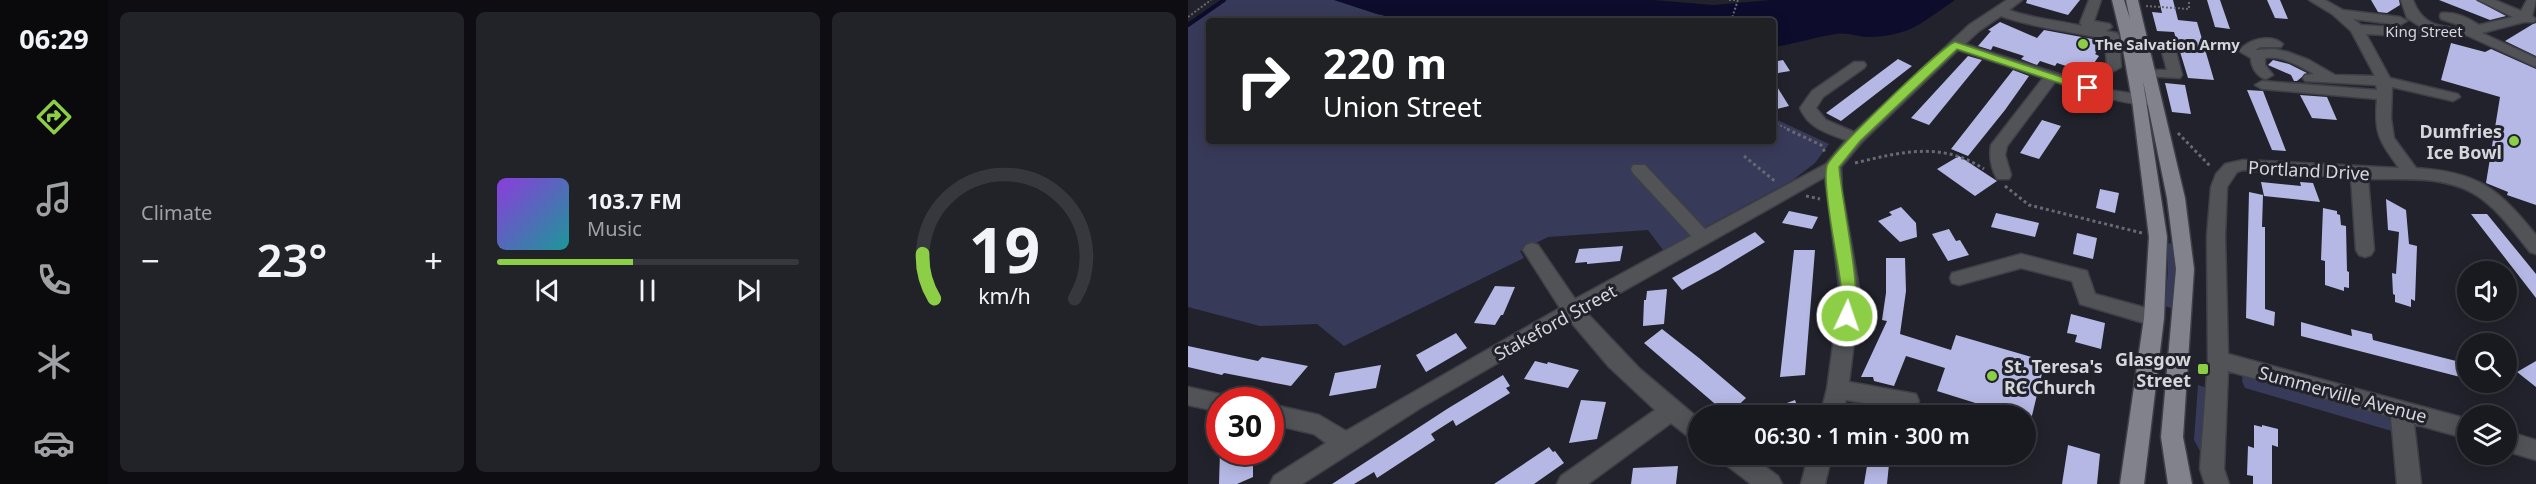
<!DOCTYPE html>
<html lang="en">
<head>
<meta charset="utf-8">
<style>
  :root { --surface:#191a20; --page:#222329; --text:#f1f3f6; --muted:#9fa1a5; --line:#37383e; --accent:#8cce45 }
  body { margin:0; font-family:"Noto Sans",sans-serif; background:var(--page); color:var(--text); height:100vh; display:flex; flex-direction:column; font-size:22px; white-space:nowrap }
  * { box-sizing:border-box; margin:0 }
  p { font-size:20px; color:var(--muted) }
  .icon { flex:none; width:33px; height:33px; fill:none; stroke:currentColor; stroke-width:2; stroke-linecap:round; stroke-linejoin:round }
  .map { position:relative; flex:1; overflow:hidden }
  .details { display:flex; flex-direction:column; gap:12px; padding:12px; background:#0e0e12; width:1080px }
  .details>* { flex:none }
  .hud { position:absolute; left:18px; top:18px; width:570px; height:126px; border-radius:6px; box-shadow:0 3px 15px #0003,0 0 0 2px var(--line); background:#202124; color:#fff; overflow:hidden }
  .fabs { position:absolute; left:1269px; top:261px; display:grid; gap:12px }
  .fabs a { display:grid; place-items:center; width:60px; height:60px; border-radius:50%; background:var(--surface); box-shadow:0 3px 15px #0003,0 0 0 2px var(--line); font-size:30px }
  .speed { position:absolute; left:18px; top:387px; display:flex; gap:12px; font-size:30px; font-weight:700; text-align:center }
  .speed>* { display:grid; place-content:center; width:78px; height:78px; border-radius:50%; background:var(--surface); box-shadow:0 3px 15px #0003,0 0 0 2px var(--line); line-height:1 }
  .speed .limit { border:9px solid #d22; background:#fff; color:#111 }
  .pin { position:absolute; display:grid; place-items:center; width:51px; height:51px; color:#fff; margin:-26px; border-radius:12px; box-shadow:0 3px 9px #0006 }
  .me { position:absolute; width:66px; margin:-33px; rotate:3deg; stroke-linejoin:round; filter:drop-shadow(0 0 4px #0008) }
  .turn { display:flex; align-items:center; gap:21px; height:126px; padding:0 18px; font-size:27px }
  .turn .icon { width:78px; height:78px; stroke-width:2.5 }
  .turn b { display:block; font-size:42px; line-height:51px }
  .big { font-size:45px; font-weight:600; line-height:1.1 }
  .details .tile { flex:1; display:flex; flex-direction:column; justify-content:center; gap:9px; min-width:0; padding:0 21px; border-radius:9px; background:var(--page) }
  .details .dial { align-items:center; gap:0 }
  .dial svg { height:156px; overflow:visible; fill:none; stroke:var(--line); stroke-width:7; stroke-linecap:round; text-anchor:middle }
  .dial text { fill:var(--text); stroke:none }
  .song { display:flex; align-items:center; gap:18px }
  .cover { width:72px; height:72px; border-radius:9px; background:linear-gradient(135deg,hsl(270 70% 55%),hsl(180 70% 35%)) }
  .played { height:6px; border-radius:3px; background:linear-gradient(90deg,var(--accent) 45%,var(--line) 45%) }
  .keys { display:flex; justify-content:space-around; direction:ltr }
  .heat { display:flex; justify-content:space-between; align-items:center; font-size:33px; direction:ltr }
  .details .tiles { flex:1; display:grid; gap:12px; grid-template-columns:repeat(3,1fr) }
  .trip { position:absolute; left:500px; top:405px; width:348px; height:60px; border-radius:30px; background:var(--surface); box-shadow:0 3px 15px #0003,0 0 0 2px var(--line); font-weight:600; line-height:60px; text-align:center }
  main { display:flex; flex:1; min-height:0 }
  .menu { display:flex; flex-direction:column; width:108px; justify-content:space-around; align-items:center; background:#0a0a0d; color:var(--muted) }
  .menu .icon { width:42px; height:42px }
  .menu .on { color:var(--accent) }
  .menu b { font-size:27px; color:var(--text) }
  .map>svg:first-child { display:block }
  .green { fill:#383a59 }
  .water { fill:#0e0c2c }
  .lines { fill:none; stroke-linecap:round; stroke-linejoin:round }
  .stream { stroke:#0e0c2c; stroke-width:4 }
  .building { fill:#b5b8e4 }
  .minor-casing { stroke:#3e3f47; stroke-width:3 }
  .major-casing { stroke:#3e3f47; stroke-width:3 }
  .path-far1 { stroke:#686970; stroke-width:2; stroke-dasharray:2 2; stroke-linecap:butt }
  .path { stroke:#686970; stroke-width:3; stroke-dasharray:3 3; stroke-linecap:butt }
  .minor { fill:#525357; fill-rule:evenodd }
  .major { fill:#81828b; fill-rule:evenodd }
  .route { fill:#8cce45; stroke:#5b862d; stroke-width:1.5 }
  .poi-dot { fill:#8cce45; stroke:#21222b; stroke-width:2 }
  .labels { text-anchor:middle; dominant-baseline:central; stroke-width:6; stroke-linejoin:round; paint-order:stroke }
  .far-street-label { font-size:15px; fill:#d6d7dd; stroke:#21222b }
  .far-poi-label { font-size:15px; font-weight:bold; fill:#d6d7dd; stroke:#21222b; text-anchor:start }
  .poi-label { font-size:18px; font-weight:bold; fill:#d6d7dd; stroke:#21222b; text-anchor:end }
  .street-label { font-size:18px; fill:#d6d7dd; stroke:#21222b }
</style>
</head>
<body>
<main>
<nav class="menu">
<b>06:29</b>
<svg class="icon on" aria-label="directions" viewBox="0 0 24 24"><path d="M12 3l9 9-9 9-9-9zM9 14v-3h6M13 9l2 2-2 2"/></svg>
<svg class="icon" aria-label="music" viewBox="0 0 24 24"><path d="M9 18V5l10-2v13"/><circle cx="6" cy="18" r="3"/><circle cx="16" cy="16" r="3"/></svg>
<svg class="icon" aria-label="phone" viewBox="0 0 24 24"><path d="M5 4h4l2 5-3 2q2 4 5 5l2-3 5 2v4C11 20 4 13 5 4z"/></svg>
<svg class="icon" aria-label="climate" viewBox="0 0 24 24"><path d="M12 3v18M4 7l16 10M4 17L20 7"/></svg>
<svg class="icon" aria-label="car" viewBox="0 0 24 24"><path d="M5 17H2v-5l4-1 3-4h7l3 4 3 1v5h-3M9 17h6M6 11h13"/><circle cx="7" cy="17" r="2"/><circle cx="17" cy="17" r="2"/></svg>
</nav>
<section class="details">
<div class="tiles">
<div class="tile"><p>Climate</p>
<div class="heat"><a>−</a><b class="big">23°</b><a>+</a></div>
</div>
<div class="tile">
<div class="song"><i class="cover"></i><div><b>103.7 FM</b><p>Music</p></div></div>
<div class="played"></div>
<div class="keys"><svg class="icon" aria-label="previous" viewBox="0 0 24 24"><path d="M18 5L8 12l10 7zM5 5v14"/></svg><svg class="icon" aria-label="pause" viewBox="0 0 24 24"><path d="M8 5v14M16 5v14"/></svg><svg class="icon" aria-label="next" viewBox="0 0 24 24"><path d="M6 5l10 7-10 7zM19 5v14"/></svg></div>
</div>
<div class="tile dial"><svg viewBox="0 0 100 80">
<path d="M14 69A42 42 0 1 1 86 69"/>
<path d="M14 69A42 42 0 0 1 8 46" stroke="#8cce45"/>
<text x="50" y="56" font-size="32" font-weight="700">19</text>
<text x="50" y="72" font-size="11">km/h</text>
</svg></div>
</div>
</section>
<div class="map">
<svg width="1348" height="484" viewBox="0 0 1348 484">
  <rect width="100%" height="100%" fill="#21222b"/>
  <!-- green -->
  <path class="green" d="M37,0H147L189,14L220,21H21V141H585V118L641,144L627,163L605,180L475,250L460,230L360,237L332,251L336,258L156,346L129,324L72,326L0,307V27Z
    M979,243L986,244L988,262L987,309L976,306L980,273Z
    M1055,372L1196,413L1206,424L1207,432L1057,388L1054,381Z
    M1010,385L1019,388L1018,462L1006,440Z"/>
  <!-- water -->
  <path class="water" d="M146,0H466L525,5L583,0H767C733,23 723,36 680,37C670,37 659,32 648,34C627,37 607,44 585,47V21H220L189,14Z"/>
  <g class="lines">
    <!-- stream -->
    <path class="stream" d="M0,25L36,0"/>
  </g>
  <!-- building -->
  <path class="building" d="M839,0H892L880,15L838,3Z
    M971,0H985L990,20L1009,22L1026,80L1000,78L986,32L969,31L964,12L974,13Z
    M1019,0H1032L1042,29L1027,27Z
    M1079,0H1092L1100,19L1087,18Z
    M1183,0H1211L1212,5L1199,13L1190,12Z
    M1251,0H1288L1318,16L1302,20Z
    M812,22L849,38L856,30L915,41V44L907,54L911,56L899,73L869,63L867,66L852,61L849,65L833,59L836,56L805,46L803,50L790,46L803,31L800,30Z
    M1348,23V56L1317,41L1345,24Z
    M1263,43L1297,52L1303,49L1348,69V205L1319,195L1320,192L1298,183L1312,97L1253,80Z
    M780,56L794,60L741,125L723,118Z
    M710,59L724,66L653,121L638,113Z
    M595,60L602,71L585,74V62Z
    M1085,60L1101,64L1119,73L1109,81H1106L1103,75L1080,65Z
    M825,70L841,76L817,110L780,156L763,149Z
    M585,80L601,106L585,110Z
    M977,83L997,85L1003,114L984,112Z
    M1059,90L1075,91L1098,151L1084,150Z
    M1112,95L1139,97L1149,120L1124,118Z
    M854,120L873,126L851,159L832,153Z
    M771,156L809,181L787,196L749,169Z
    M1073,182L1113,186L1112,182L1125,183L1132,202L1076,196Z
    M912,189L931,193L927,213L908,208Z
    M1061,192L1075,195L1074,227H1077V309L1087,312L1086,326L1058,318Z
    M1198,199L1218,210L1221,244L1229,246L1227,301L1223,299V307L1207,302V295L1205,294L1204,273L1208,274L1211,232L1200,230Z
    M713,207L728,223L729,237L712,242L690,221L704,215L701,212Z
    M1135,208L1149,211V214L1152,215L1153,225L1158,226L1159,271L1161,272V288L1156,287V291L1137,285V261L1133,260Z
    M601,211L630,217L624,229L594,223Z
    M808,213L851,223L847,237L803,227Z
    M1283,214H1299L1348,274V298Z
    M761,229L768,241L772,240L781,255L760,261L744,234Z
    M567,232L577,242L531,270L494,290L484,278Z
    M889,233L909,238L905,259L885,254Z
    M435,246L432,261L399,264V262L387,263L391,249Z
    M606,250H627L617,375L592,377Z
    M698,258H717L718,291L712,334L763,350L768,335L857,361L843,420L837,418V416H829L749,391L757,368L718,356L706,386L686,381L685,377H673L699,321L694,320L698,293Z
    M307,286L327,287L315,315H313L307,325L286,323Z
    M479,289L476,324L455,326L456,300H458L459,291Z
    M883,314L917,323L913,349L887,342L889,335L879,333Z
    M1113,322L1164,336L1163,329L1184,334L1185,340L1280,364V379L1113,336Z
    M474,329L511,358L558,398L540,415L456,343Z
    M268,333L279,348L238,372L228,355Z
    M0,346L70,361L74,357L120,366L103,386L36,373L34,375L0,367Z
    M347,361L359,364L360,362L391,370L380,388L336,379Z
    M1348,361V387L1329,372Z
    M193,365L188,388L141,396L147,373Z
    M315,375L322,386L318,388L322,393L268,426L265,420L243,434L247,440L189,478L186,472L166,484H144L259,409Z
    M393,400L418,402L409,439L381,443Z
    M607,400L613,416H569V414Z
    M675,405L699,409L698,416H674Z
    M1066,425L1074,427V425L1090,429V447L1084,445V484H1065V476L1059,475L1060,446L1066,448Z
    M880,445L912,454L909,484H874Z
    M361,447L365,452L367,451L376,463L346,484H306Z
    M32,452H65V477L49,484H31Z
    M681,454H702L699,484H676Z
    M490,466L488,484H443L445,468Z"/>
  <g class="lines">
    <!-- minor casing -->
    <g class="minor-casing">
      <path id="minor" d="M819,0H834L821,10C845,19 869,20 894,26L892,23L901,0H913L906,21L922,24L924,27L918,31L929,33L931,36L933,67L926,71L919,67L917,39C882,31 846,28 813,16L791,31L777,44L921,90L967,97L974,101C962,115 885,88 867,82L819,146L817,155L823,175L821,179H809C803,168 801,157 803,145L855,78L770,50L674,142L653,167L654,190L672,294L661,382L728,394L731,401L728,408L720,410L658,400L654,416H632L639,389L652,294L637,177L398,312L452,369L510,418V441L502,438L483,423L400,484H369L373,476L467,410L421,367L382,321L234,407L114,484H82L86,476L138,443L126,434L82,424V404L131,415L158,431L372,308L335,250L338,245L344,243L350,245L387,299L503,236L445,173L443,169L445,165H457L517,229L638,164L658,140C639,133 620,128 612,108L624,91L666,62H676L678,65L676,68L635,97L628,108L638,120L666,132L781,25Z
        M1121,0H1137L1155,10L1212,17L1219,21L1212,25L1165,19L1173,25L1233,29H1236L1219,18L1213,0H1225C1234,25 1253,29 1277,27L1253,19L1252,16L1253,13C1266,11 1281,18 1291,25L1325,17L1290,0H1307L1333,11L1339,0H1348L1344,16L1348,19L1346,22H1336L1294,33L1348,58V67L1278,35L1253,38L1178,34L1202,78L1270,94L1272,97L1265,101L1204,87L1203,118L1206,138L1228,168C1290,172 1310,188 1348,235V254L1342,252C1328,235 1316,217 1299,203C1266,174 1220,180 1180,179L1186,250L1183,255L1177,257L1171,255L1168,250L1163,178L1055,170L1049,172L1039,187L1037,236L1040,354L1280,419V439L1226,424L1233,484H1209L1203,417L1040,371L1036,469L1041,484H1017L1012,469L1020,360L1019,236L1023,187L1028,174L1037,164L1055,160L1211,168C1191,140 1186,134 1189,99L1074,89L1067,85L1074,81L1189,90L1188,85L1117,81L1115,78L1117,75L1126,74C1111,66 1094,55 1077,58V65L1085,75L1078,79C1069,77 1063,67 1063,58L1051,51C1060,39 1083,33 1095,44L1093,47H1072L1067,50L1086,49L1100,52L1121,60L1147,75L1187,76L1163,31L1144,14Z
        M981,48L988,52L994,75L992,78L956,76L954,73L956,70H979L974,52Z
        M833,254L899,271L907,294L973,312L976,318L973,324L966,326L892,304L884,281L833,268L771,285L764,283L762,278L764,273Z
        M0,387L40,396L42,400H32V412L0,405Z
        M1318,431L1348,440V460L1318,451Z
        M530,454H560L590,476L594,484H563L533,461Z
        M621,454H644L637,484H613Z"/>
    </g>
    <!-- major casing -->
    <g class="major-casing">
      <path id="major" d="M924,0H936L942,19L938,0H950L997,198L1006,269L995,437L1004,484H980L973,437L988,269L979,198L955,81L979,237L976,318L956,484H932L956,318L961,237L944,100L932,33Z"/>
    </g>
    <!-- path-far1 -->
    <path class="path-far1" d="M541,0H550
      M958,6L1001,9V0
      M0,17L23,0
      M543,21L550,0
      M585,122L602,130"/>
    <!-- path -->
    <path class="path" d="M599,129L633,145L638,154
      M990,133L1023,167
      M556,156L588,182
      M667,163C713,152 753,141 796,169
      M817,186L841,205L954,233
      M618,196L632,199"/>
    <!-- minor -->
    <use href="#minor" class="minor"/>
    <!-- major -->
    <use href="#major" class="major"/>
  </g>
  <!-- route -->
  <path class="route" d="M767,42L906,88L900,92L896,91L769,49L672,141L651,167C653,199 676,298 665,321H654C649,311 655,296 653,285C650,261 634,185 639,166C643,153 753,47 767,42Z"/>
  <!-- markers -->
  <g class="poi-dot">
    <circle cx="895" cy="44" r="6"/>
    <circle cx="1326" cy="141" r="6"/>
    <rect x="1009" y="363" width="12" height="12" rx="3"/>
    <circle cx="804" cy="376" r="6"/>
  </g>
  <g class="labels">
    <!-- far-street labels -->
    <g class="far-street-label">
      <text x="1236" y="31">King Street</text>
    </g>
    <!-- far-poi labels -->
    <g class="far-poi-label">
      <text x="907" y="44">The Salvation Army</text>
    </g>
    <!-- poi labels -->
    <g class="poi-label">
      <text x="1314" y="131">Dumfries<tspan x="1314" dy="21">Ice Bowl</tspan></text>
      <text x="1003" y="359">Glasgow<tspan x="1003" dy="21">Street</tspan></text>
      <text x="816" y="366" text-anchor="start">St. Teresa's<tspan x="816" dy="21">RC Church</tspan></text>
    </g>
    <!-- street labels -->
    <g class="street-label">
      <text transform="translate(1121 170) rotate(3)">Portland Drive</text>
      <text transform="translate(367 322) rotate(-29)">Stakeford Street</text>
      <text transform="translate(1155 394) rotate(15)">Summerville Avenue</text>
    </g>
  </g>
</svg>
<div class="fabs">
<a><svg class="icon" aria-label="sound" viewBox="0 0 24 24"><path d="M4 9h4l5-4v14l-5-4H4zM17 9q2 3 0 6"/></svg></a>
<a><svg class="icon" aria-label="search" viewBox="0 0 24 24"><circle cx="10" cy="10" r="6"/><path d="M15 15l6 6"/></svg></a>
<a><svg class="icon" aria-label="layers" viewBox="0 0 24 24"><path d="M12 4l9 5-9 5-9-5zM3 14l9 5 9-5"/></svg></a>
</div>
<div class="speed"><div class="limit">30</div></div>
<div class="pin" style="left:900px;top:88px;background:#d93025"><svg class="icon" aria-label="arrive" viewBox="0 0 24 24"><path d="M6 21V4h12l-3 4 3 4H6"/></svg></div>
<svg class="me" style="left:659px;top:316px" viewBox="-20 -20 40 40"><circle r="17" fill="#8cce45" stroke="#fff" stroke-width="3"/><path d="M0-11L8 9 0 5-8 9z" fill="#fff"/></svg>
<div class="trip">06:30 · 1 min · 300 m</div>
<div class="hud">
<div class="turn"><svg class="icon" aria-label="right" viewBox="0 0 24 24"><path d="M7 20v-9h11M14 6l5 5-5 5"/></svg><div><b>220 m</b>Union Street</div></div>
</div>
</div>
</main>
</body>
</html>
